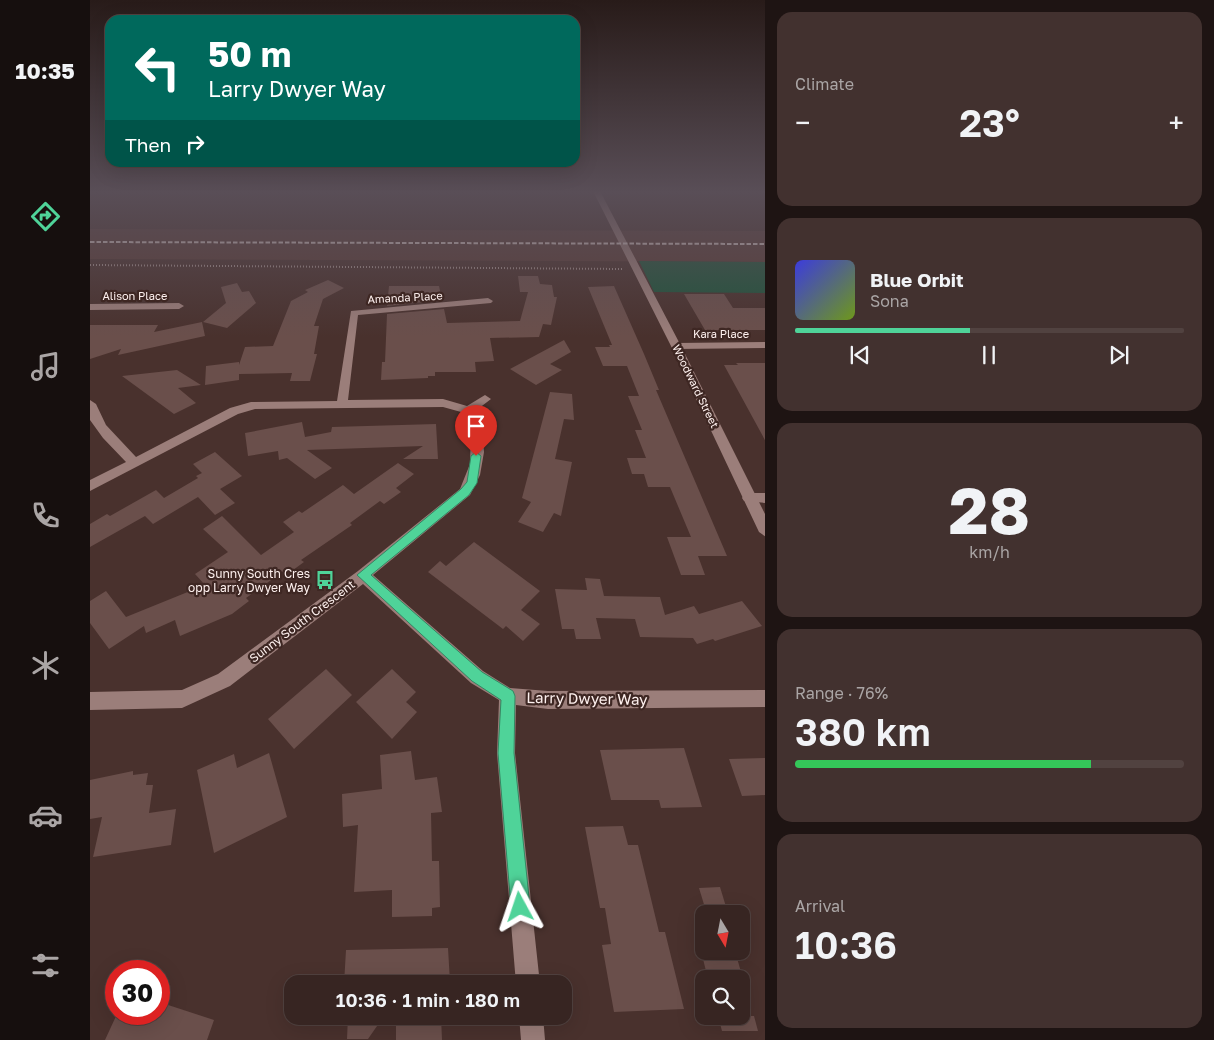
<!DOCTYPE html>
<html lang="en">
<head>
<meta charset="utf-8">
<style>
  :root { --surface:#372522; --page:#42312f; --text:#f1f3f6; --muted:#aaa5a5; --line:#514240; --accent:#4fd399 }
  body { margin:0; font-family:"Golos Text",sans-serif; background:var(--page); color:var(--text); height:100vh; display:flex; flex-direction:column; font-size:19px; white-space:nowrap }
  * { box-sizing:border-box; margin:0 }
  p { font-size:16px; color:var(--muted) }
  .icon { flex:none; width:28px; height:28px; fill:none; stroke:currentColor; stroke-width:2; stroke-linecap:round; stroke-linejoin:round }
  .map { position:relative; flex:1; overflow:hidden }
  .sheet { display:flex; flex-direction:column; gap:12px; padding:12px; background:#1e1413; width:449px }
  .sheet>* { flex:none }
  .guide { position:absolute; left:15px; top:15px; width:475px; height:152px; border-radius:15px; box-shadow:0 5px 20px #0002,0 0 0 1px var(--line); background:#00695c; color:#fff; overflow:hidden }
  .needle { width:32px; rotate:170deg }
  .tools { position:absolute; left:605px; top:905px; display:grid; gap:10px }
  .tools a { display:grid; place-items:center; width:55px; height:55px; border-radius:10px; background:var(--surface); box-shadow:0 5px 20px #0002,0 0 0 1px var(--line); font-size:25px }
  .speed { position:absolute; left:15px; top:960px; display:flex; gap:10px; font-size:25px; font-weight:700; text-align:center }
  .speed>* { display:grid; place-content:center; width:65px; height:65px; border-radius:50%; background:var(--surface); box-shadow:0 5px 20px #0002,0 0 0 1px var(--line); line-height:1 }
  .speed .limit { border:8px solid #d22; background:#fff; color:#111 }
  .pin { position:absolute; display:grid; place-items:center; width:42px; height:42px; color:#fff; margin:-51px -21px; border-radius:50% 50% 50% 0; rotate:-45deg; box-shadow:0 0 5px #0007 }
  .pin .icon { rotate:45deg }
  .me { position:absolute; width:55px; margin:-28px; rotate:355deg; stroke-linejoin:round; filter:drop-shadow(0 0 4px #0008) }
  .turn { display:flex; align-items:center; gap:18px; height:105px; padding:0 20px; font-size:22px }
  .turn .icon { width:65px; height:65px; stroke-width:2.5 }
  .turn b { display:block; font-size:35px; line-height:42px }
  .then { display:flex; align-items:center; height:48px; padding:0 20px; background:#0003; gap:10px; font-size:19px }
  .big { font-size:38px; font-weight:600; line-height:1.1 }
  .sheet .widget { flex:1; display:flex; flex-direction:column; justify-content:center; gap:8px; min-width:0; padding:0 18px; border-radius:15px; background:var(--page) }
  .sheet .dial { align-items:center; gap:0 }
  .dial b { font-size:65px; line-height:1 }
  .song { display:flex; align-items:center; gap:15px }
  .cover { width:60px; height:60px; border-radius:8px; background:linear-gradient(135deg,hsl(240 70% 55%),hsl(80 70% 35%)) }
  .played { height:5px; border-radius:2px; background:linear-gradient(90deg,var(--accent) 45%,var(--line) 45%) }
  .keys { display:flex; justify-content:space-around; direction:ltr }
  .heat { display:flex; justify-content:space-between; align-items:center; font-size:28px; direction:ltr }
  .charge { height:8px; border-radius:4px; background:linear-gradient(90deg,#34c759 76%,var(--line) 0) }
  .trip { position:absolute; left:194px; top:975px; width:288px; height:50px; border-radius:15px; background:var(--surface); box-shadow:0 5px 20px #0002,0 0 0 1px var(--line); font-weight:600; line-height:50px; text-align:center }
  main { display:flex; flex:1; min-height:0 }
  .menu { display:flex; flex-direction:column; width:90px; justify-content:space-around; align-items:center; background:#160f0e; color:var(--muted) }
  .menu .icon { width:35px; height:35px }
  .menu .selected { color:var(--accent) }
  .menu b { font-size:22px; color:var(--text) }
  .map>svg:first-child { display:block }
  .built { fill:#593b36 }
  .green { fill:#20533b }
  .building { fill:#6a4f4b }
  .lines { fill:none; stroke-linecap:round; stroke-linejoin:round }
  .path { stroke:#a18e8b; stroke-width:2; stroke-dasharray:1 2; stroke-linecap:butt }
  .minor { fill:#9b7e7a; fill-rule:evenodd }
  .tertiary { fill:#9b7e7a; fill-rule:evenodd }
  .rail { stroke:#ddcecc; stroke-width:2; stroke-dasharray:4.5 2; stroke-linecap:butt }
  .route { fill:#4fd399; stroke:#338963 }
  .labels { text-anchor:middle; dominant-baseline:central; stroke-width:4.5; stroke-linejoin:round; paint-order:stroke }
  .far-street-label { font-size:11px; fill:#fef1ef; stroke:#3e2723 }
  .poi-label { font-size:12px; fill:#fef1ef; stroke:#3e2723; text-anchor:end }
  .street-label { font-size:12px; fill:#fef1ef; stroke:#3e2723 }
  .near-street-label { font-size:15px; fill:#fef1ef; stroke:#3e2723 }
</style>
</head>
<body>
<main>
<nav class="menu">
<b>10:35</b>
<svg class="icon selected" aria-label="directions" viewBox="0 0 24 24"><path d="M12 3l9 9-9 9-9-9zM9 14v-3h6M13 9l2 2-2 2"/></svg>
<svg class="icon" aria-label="music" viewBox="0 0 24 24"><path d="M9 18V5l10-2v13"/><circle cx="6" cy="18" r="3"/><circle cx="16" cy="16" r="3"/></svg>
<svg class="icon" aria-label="phone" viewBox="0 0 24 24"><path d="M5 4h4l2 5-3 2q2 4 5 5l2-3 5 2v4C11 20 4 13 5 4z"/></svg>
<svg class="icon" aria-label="climate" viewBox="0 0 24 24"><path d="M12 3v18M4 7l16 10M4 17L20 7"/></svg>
<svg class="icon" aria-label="car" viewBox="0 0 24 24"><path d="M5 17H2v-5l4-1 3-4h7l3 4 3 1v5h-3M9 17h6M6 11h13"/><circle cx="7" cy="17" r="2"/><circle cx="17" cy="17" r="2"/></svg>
<svg class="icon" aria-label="filters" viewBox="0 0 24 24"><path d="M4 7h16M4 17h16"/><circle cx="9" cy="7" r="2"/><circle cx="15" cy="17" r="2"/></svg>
</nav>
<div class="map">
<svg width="676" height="1040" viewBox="0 0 676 1040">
  <rect width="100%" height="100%" fill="#49312d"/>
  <!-- built -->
  <path class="built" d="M0,229L676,231L675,262L0,259Z"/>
  <!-- green -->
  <path class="green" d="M549,261L675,262V293L564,292Z"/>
  <!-- building -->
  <path class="building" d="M428,276H448L450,284L462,285L464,297H467L461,325L453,324L449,337L400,338L404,361L385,362L386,372H345V376H338V378L291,380L292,362H295L297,314L354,309L357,323L430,321L438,292H430Z
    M238,280L254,288L233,299L224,326H229L224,354H227L220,381H200L202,373L149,374V380L115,385L116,366L149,362V365L155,347L183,346L201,301L218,292L215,290Z
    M147,283L152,292L159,291L166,303L137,328L113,322L136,303L131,287Z
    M299,286H349L352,300L297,306Z
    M524,286L554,354L569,390H566L637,556H608L615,575H591L577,537H601L580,487H558L554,474H542L537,458H556L545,430H552L538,396H549L537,366H513L505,347H520L519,345H522L498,287Z
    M594,294H634L643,308H676V330H615Z
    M112,322L115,336L28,355L31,349L0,359V325H68L64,332Z
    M474,340L481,352L460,364L472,370L446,385L420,369Z
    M646,363H676V442L634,365H648Z
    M87,370L111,385L88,388L106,403L84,414L32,376Z
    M460,392L482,394L484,420L474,419L465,459L482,462L471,516L464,513L453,532L428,522L441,502L432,498Z
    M212,422L215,437L241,432L242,427L346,424L348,459H313L333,446L217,450L242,468L225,479L197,458L189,460L188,451L158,456L155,433Z
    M125,452L152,476L130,489L145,503L125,515L108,497L63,524L55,516L0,547V524L17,514L20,516L66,490L74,498L108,478L106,476L112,473L103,464Z
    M308,463L324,474L306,488L311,492L294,504L290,501L260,523L262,525L211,560L214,562L199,573L195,570L156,598L159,601L142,614L90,636L85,620L56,633L54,626L19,649L0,623V601L16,591L36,617L115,585L105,574L138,552L113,529L132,516L171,555L204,532L193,522L209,511L212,513L253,485L264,494Z
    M384,542L450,591L431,610L450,624L433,641L416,626L413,629L338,572L350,561L356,566Z
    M495,578L510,579L514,596L570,597L575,615L604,606L609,614L652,601L672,626L625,641L623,639L607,644L603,638L550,637L545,619L506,618L511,639H486L484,629H472L465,589L497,590Z
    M236,669L262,695L204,749L178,719Z
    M302,669L326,692L316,702L327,712L302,739L266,702Z
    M594,748L612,807L571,808L569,800H521L510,750Z
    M321,751L325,780L347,777L352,812L341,813L342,861H349L350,907L342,908V916L302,917V890L264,892L268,825L253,827L252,794L292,789L290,755Z
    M179,753L197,817L124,853L107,770L144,754L147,768Z
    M676,758V795L652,796L639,759Z
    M43,771V775L58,773L56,785H63L59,813L86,809L81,845L3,857L12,817L0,819V780Z
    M533,826L538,845H548L569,932H575L594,1009L524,1012L512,945L521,944L515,908H510L495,827Z
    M630,887L637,910L616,911L609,888Z
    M358,948L360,982L254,984L256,950Z
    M611,951H645L653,979H618Z
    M69,1002L124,1020L117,1040H15L27,1014H69Z
    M258,1016H294L278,1039H257Z
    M306,1016H351L352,1040H306Z
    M628,1016H664L668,1031H632Z"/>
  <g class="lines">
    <!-- path -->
    <path class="path" d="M0,265L533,269"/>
    <!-- minor -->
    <path class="minor" d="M398,298L403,301L401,303L268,315L258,400L353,399L377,406L395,395L401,399L384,412L392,429L394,452L390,475L380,495L283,575L393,671L420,688L458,691L676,690V707L458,709L426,705L425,753L450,984H426L407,753L409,700L381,683L273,584L140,686L92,708L0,710V692L92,690L128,674L268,571L370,489L380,464L381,429L378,420L371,412L353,407L165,409L148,414L0,491V480L36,462L13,438L0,420V400L6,404L16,425L46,457L140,408L161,402L247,401L261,311Z
      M0,304L89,303L94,306L89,309L0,310Z
      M676,342V348L586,349L581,346L586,343Z
      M659,493H676V503L654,501L652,498L654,495Z
      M429,1016H453L455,1040H431Z"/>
    <!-- tertiary -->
    <path class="tertiary" d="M503,191H510L591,346L676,516V537L669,532L581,346Z"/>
    <!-- rail -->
    <path class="rail" d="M0,242L676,244"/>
  </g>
  <!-- sky -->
  <linearGradient id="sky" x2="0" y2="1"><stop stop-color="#281b19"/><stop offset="0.57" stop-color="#594e57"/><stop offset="1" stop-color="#594e57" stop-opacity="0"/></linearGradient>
  <rect width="676" height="337" fill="url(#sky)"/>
  <!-- route -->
  <path class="route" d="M386,452L391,456L387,483L379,495L281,575L392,672L423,691L425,696L424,753L440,907L437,913L430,916L424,913L421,907L408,753L411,700L382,681L267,575L371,489L377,482L381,456Z"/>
  <!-- icons -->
  <defs>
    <g id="bus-bare" transform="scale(1.5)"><path d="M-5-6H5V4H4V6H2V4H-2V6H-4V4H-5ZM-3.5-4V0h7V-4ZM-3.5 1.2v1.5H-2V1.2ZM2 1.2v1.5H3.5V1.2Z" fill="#4fd399" stroke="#3e2723" stroke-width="2.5" paint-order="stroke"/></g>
  </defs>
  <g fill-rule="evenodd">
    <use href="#bus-bare" x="235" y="580"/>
  </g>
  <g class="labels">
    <!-- far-street labels -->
    <g class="far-street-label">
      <text x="45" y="295">Alison Place</text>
      <text transform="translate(315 297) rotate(-3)">Amanda Place</text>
      <text x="631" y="333">Kara Place</text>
      <text transform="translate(606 386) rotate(64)">Woodward Street</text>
    </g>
    <!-- poi labels -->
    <g class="poi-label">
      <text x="220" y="573">Sunny South Cres<tspan x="220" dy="14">opp Larry Dwyer Way</tspan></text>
    </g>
    <!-- street labels -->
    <g class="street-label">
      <text transform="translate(212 621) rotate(-37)">Sunny South Crescent</text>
    </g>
    <!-- near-street labels -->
    <g class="near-street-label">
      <text transform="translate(497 698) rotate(1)">Larry Dwyer Way</text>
    </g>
  </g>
</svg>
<div class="tools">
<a><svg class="needle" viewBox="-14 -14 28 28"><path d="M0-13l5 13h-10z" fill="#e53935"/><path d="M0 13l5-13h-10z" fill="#aaa5a5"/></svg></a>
<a><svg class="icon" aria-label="search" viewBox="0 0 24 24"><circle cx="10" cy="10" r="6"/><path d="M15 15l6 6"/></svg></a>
</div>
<div class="speed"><div class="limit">30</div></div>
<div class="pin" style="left:386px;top:456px;background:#d93025"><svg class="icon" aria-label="arrive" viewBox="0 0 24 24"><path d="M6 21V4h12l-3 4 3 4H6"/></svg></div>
<svg class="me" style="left:430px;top:907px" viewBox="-20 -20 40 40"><path d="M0-17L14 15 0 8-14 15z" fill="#4fd399" stroke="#fff" stroke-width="4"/></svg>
<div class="trip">10:36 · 1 min · 180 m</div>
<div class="guide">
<div class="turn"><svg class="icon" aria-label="left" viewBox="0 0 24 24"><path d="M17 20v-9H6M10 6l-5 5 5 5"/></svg><div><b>50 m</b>Larry Dwyer Way</div></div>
<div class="then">Then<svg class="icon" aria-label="right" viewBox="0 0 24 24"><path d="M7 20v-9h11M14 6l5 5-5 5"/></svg></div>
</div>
</div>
<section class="sheet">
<div class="widget"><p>Climate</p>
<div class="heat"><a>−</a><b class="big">23°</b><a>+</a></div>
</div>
<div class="widget">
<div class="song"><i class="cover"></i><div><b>Blue Orbit</b><p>Sona</p></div></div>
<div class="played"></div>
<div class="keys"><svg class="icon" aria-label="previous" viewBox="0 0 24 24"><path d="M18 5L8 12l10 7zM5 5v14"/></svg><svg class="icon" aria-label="pause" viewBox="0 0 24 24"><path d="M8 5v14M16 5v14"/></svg><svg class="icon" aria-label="next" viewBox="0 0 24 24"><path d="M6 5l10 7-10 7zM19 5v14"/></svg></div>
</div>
<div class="widget dial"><b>28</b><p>km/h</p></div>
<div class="widget"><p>Range · 76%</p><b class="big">380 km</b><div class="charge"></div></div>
<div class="widget"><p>Arrival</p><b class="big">10:36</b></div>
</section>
</main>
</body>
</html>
